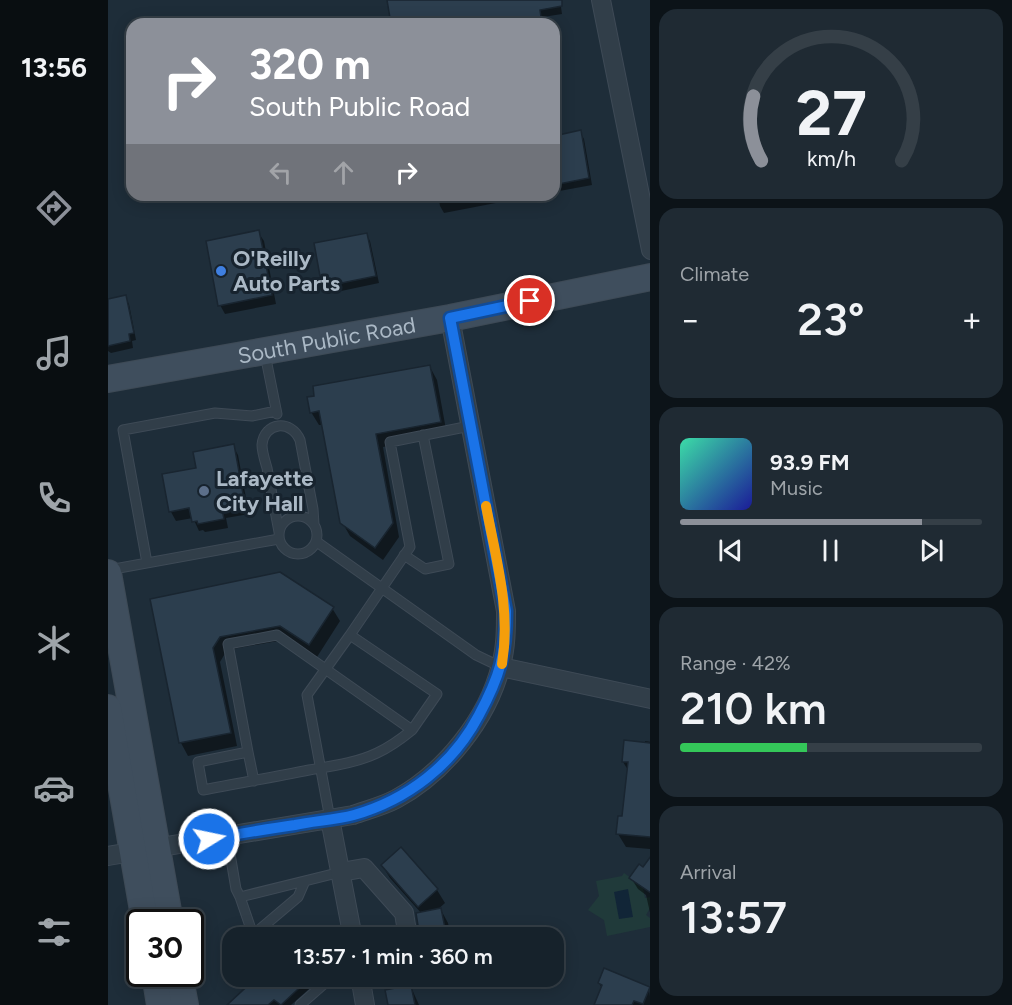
<!DOCTYPE html>
<html lang="en">
<head>
<meta charset="utf-8">
<style>
  :root { --surface:#16222b; --page:#1f2a33; --text:#f1f3f6; --muted:#9ea4a9; --line:#353f47; --accent:#8c9099 }
  body { margin:0; font-family:Figtree,sans-serif; background:var(--page); color:var(--text); height:100vh; display:flex; flex-direction:column; font-size:22px; white-space:nowrap }
  * { box-sizing:border-box; margin:0 }
  p { font-size:20px; color:var(--muted) }
  .icon { flex:none; width:33px; height:33px; fill:none; stroke:currentColor; stroke-width:2; stroke-linecap:round; stroke-linejoin:round }
  .map { position:relative; flex:1; overflow:hidden }
  .drawer { display:flex; flex-direction:column; gap:9px; padding:9px; background:#0c1318; width:362px }
  .drawer>* { flex:none }
  .hud { position:absolute; left:18px; top:18px; width:434px; height:183px; border-radius:18px; box-shadow:0 3px 15px #0003,0 0 0 2px var(--line); background:#8c9099; color:#fff; overflow:hidden }
  .speed { position:absolute; left:18px; top:909px; display:flex; gap:12px; font-size:30px; font-weight:700; text-align:center }
  .speed>* { display:grid; place-content:center; width:78px; height:78px; border-radius:50%; background:var(--surface); box-shadow:0 3px 15px #0003,0 0 0 2px var(--line); line-height:1 }
  .speed .limit { border:3px solid #111; border-radius:9px; background:#fff; color:#111 }
  .pin { position:absolute; display:grid; place-items:center; width:51px; height:51px; color:#fff; margin:-26px; border:3px solid #fff; border-radius:50%; box-shadow:0 2px 6px #0007 }
  .me { position:absolute; width:66px; margin:-33px; rotate:80deg; stroke-linejoin:round; filter:drop-shadow(0 0 4px #0008) }
  .turn { display:flex; align-items:center; gap:21px; height:126px; padding:0 24px; font-size:27px }
  .turn .icon { width:78px; height:78px; stroke-width:2.5 }
  .turn b { display:block; font-size:42px; line-height:51px }
  .lanes { display:flex; align-items:center; height:57px; padding:0 24px; background:#0003; justify-content:center; gap:30px; direction:ltr }
  .lanes .off { opacity:.35 }
  .big { font-size:45px; font-weight:600; line-height:1.1 }
  .drawer .card { flex:1; display:flex; flex-direction:column; justify-content:center; gap:9px; min-width:0; padding:0 21px; border-radius:18px; background:var(--page) }
  .drawer .dial { align-items:center; gap:0 }
  .dial svg { height:156px; overflow:visible; fill:none; stroke:var(--line); stroke-width:7; stroke-linecap:round; text-anchor:middle }
  .dial text { fill:var(--text); stroke:none }
  .song { display:flex; align-items:center; gap:18px }
  .cover { width:72px; height:72px; border-radius:9px; background:linear-gradient(135deg,hsl(160 70% 55%),hsl(240 70% 35%)) }
  .played { height:6px; border-radius:3px; background:linear-gradient(90deg,var(--accent) 80%,var(--line) 80%) }
  .keys { display:flex; justify-content:space-around; direction:ltr }
  .heat { display:flex; justify-content:space-between; align-items:center; font-size:33px; direction:ltr }
  .charge { height:9px; border-radius:4px; background:linear-gradient(90deg,#34c759 42%,var(--line) 0) }
  .trip { position:absolute; left:114px; top:927px; width:342px; height:60px; border-radius:18px; background:var(--surface); box-shadow:0 3px 15px #0003,0 0 0 2px var(--line); font-weight:600; line-height:60px; text-align:center }
  main { display:flex; flex:1; min-height:0 }
  .tabs { display:flex; flex-direction:column; width:108px; justify-content:space-around; align-items:center; background:#090e11; color:var(--muted) }
  .tabs .icon { width:42px; height:42px }
  .tabs .current { color:var(--accent) }
  .tabs b { font-size:27px; color:var(--text) }
  .map>svg:first-child { display:block }
  .green { fill:#203a3a }
  .water { fill:#112537 }
  .shadow { fill:#0007 }
  .building { fill:#2c3e4e; stroke:#192530; stroke-width:1.5 }
  .lines { fill:none; stroke-linecap:round; stroke-linejoin:round }
  .lane-casing { stroke:#3e4a56; stroke-width:11 }
  .street-casing { stroke:#3e4a56; stroke-width:20 }
  .secondary-casing { stroke:#3e4a56; stroke-width:28 }
  .lane { stroke:#313e49; stroke-width:9 }
  .street { stroke:#313e49; stroke-width:18 }
  .secondary { stroke:#3f4e5d; stroke-width:26 }
  .route-casing { stroke:#114b97; stroke-width:15 }
  .route { stroke:#1a73e8; stroke-width:10 }
  .slow { stroke:#f59e0b; stroke-width:10 }
  .shop-dot { fill:#3f7fe0; stroke:#17232e; stroke-width:2 }
  .service-dot { fill:#5c6f8a; stroke:#17232e; stroke-width:2 }
  .labels { text-anchor:middle; dominant-baseline:central; stroke-width:6; stroke-linejoin:round; paint-order:stroke }
  .poi-label { font-size:22px; font-weight:bold; fill:#abb9c6; stroke:#17232e; text-anchor:start }
  .street-label { font-size:22px; fill:#abb9c6; stroke:#17232e }
</style>
</head>
<body>
<main>
<nav class="tabs">
<b>13:56</b>
<svg class="icon current" aria-label="directions" viewBox="0 0 24 24"><path d="M12 3l9 9-9 9-9-9zM9 14v-3h6M13 9l2 2-2 2"/></svg>
<svg class="icon" aria-label="music" viewBox="0 0 24 24"><path d="M9 18V5l10-2v13"/><circle cx="6" cy="18" r="3"/><circle cx="16" cy="16" r="3"/></svg>
<svg class="icon" aria-label="phone" viewBox="0 0 24 24"><path d="M5 4h4l2 5-3 2q2 4 5 5l2-3 5 2v4C11 20 4 13 5 4z"/></svg>
<svg class="icon" aria-label="climate" viewBox="0 0 24 24"><path d="M12 3v18M4 7l16 10M4 17L20 7"/></svg>
<svg class="icon" aria-label="car" viewBox="0 0 24 24"><path d="M5 17H2v-5l4-1 3-4h7l3 4 3 1v5h-3M9 17h6M6 11h13"/><circle cx="7" cy="17" r="2"/><circle cx="17" cy="17" r="2"/></svg>
<svg class="icon" aria-label="filters" viewBox="0 0 24 24"><path d="M4 7h16M4 17h16"/><circle cx="9" cy="7" r="2"/><circle cx="15" cy="17" r="2"/></svg>
</nav>
<div class="map">
<svg width="543" height="1005" viewBox="0 0 543 1005">
  <rect width="100%" height="100%" fill="#1e2d39"/>
  <!-- green -->
  <path class="green" d="M516,873L535,887L537,898L542,897V908L538,915L542,918V927L499,936L496,920L480,910L491,896L488,881L514,876Z"/>
  <!-- water -->
  <path class="water" d="M520,889L525,917L511,919L506,892Z"/>
  <!-- shadow -->
  <path class="shadow" d="M281,0H452L454,14L435,17L436,24H285Z
    M446,76L448,91H446Z
    M472,132L476,139L484,185L446,192V137Z
    M330,195H430L336,213L332,206Z
    M150,232L156,241L168,304L117,314L112,305Z
    M258,234L262,241L271,283L219,294L215,287Z
    M17,297L21,304L28,340L24,341L25,348L3,353L0,351V300Z
    M322,367L329,380L339,435L275,447L291,537L275,560L242,536L234,522L215,425H211L203,412Z
    M125,446L130,455L141,514L118,518L120,528L97,532L95,530L91,531L85,518L68,521L63,512L56,475L90,469Z
    M43,600L224,608L232,621L209,657L181,639L119,650L112,662L129,746L80,756L73,743Z
    M537,741L543,742V849L518,847L510,834L515,818L520,770L515,762L537,744Z
    M292,849L329,890L337,903L328,911L333,910L340,923L343,938H313L314,914L282,878L274,865Z
    M543,859V917L538,895L530,889L523,878L535,869Z
    M152,976H219L211,983L210,981L183,1005H129Z
    M325,976H341L326,979Z
    M491,983L541,988L543,1005H488L494,988Z
    M303,987L311,1005H281Z"/>
  <!-- building -->
  <path class="building" d="M279,0H454V6L432,10L434,24H283Z
    M473,130L481,178L446,185V136Z
    M151,230L164,295L110,306L98,241Z
    M259,233L268,276L214,287L206,243Z
    M18,295L26,333L21,334L22,341L0,346V299Z
    M322,365L333,422L268,434L285,523L267,548L232,523L211,411L202,413L199,397L206,396L205,386Z
    M126,444L137,505L114,509L116,519L90,524L89,521L84,522L81,508L61,512L54,474L88,468L85,452Z
    M172,572L226,607L201,645L172,626L112,637L105,648L123,733L71,743L42,599Z
    M516,740L543,743V837L508,834L510,816H514L520,762H514Z
    M293,847L330,889L310,907L273,865Z
    M543,856V893L521,878L531,864L535,867Z
    M333,908L339,938H312L308,913Z
    M496,968L542,987L535,1004L526,1001L524,1005H486L494,985L490,983Z
    M150,976H204L173,1005L166,1000L160,1005H119Z
    M303,985L307,1005H280L277,990Z"/>
  <g class="lines">
    <!-- lane casing -->
    <g class="lane-casing">
      <path id="lane" d="M157,354L169,414
        M171 535a19 19 0 1 1 38 0a19 19 0 1 1-38 0Z
        M171,532C167,511 163,490 159,468C157,461 154,452 154,445C156,422 183,419 192,440L205,509L206,524
        M209,542L368,655L393,667
        M296,555L317,569L341,564L315,435
        M39,563L15,430L107,413L144,416L168,411
        M0,570L171,539
        M242,635L302,547L282,442L362,426
        M140,752L120,644L169,635L304,730L329,694L242,635L199,695L222,819
        M146,781L140,752L90,762L95,790C131,783 166,777 201,770C224,766 248,763 269,753C282,747 293,739 304,730
        M119,836L128,889L132,897
        M197,881L190,897L145,935L132,897L233,872
        M192,1005L225,976"/>
    </g>
    <!-- street casing -->
    <g class="street-casing">
      <path id="street" d="M493,0L543,250
        M393,667L543,699
        M222,819L245,938
        M0,856L245,815C259,810 275,806 288,799C336,773 380,719 393,665C398,647 398,629 398,611L342,318
        M233,872L256,868L296,913L300,938
        M252,976L257,1005"/>
    </g>
    <!-- secondary casing -->
    <g class="secondary-casing">
      <g id="secondary">
        <path id="s1" d="M0,379L342,318L543,277"/>
        <path d="M0,573L62,922"/>
        <path d="M0,708L37,922"/>
        <path d="M47,974L52,1005"/>
        <path d="M71,974L77,1005"/>
      </g>
    </g>
    <!-- lane -->
    <use href="#lane" class="lane"/>
    <!-- street -->
    <use href="#street" class="street"/>
    <!-- secondary -->
    <use href="#secondary" class="secondary"/>
  </g>
  <g class="lines">
    <!-- route casing -->
    <g class="route-casing">
      <path id="route" d="M101,839C130,834 158,829 187,825C206,821 227,820 246,815C299,800 345,765 371,715C392,676 398,655 398,611L342,318L422,301"/>
    </g>
    <!-- route -->
    <use href="#route" class="route"/>
    <!-- slow -->
    <path class="slow" d="M378,506C388,559 403,609 394,664"/>
  </g>
  <!-- markers -->
  <circle class="shop-dot" cx="113" cy="271" r="6"/>
  <circle class="service-dot" cx="96" cy="491" r="6"/>
  <g class="labels">
    <!-- poi labels -->
    <g class="poi-label">
      <text x="125" y="258">O'Reilly<tspan x="125" dy="25">Auto Parts</tspan></text>
      <text x="108" y="478">Lafayette<tspan x="108" dy="25">City Hall</tspan></text>
    </g>
    <!-- street labels -->
    <g class="street-label">
      <text stroke="none"><textPath href="#s1" startOffset="222">South Public Road</textPath></text>
    </g>
  </g>
</svg>
<div class="speed"><div class="limit">30</div></div>
<div class="pin" style="left:422px;top:301px;background:#d93025"><svg class="icon" aria-label="arrive" viewBox="0 0 24 24"><path d="M6 21V4h12l-3 4 3 4H6"/></svg></div>
<svg class="me" style="left:101px;top:839px" viewBox="-20 -20 40 40"><circle r="17" fill="#1a73e8" stroke="#fff" stroke-width="3"/><path d="M0-11L8 9 0 5-8 9z" fill="#fff"/></svg>
<div class="trip">13:57 · 1 min · 360 m</div>
<div class="hud">
<div class="turn"><svg class="icon" aria-label="right" viewBox="0 0 24 24"><path d="M7 20v-9h11M14 6l5 5-5 5"/></svg><div><b>320 m</b>South Public Road</div></div>
<div class="lanes"><svg class="icon off" aria-label="left" viewBox="0 0 24 24"><path d="M17 20v-9H6M10 6l-5 5 5 5"/></svg><svg class="icon off" aria-label="ahead" viewBox="0 0 24 24"><path d="M12 20V5M6 11l6-6 6 6"/></svg><svg class="icon" aria-label="right" viewBox="0 0 24 24"><path d="M7 20v-9h11M14 6l5 5-5 5"/></svg></div>
</div>
</div>
<section class="drawer">
<div class="card dial"><svg viewBox="0 0 100 80">
<path d="M14 69A42 42 0 1 1 86 69"/>
<path d="M14 69A42 42 0 0 1 10 36" stroke="#8c9099"/>
<text x="50" y="56" font-size="32" font-weight="700">27</text>
<text x="50" y="72" font-size="11">km/h</text>
</svg></div>
<div class="card"><p>Climate</p>
<div class="heat"><a>−</a><b class="big">23°</b><a>+</a></div>
</div>
<div class="card">
<div class="song"><i class="cover"></i><div><b>93.9 FM</b><p>Music</p></div></div>
<div class="played"></div>
<div class="keys"><svg class="icon" aria-label="previous" viewBox="0 0 24 24"><path d="M18 5L8 12l10 7zM5 5v14"/></svg><svg class="icon" aria-label="pause" viewBox="0 0 24 24"><path d="M8 5v14M16 5v14"/></svg><svg class="icon" aria-label="next" viewBox="0 0 24 24"><path d="M6 5l10 7-10 7zM19 5v14"/></svg></div>
</div>
<div class="card"><p>Range · 42%</p><b class="big">210 km</b><div class="charge"></div></div>
<div class="card"><p>Arrival</p><b class="big">13:57</b></div>
</section>
</main>
</body>
</html>
